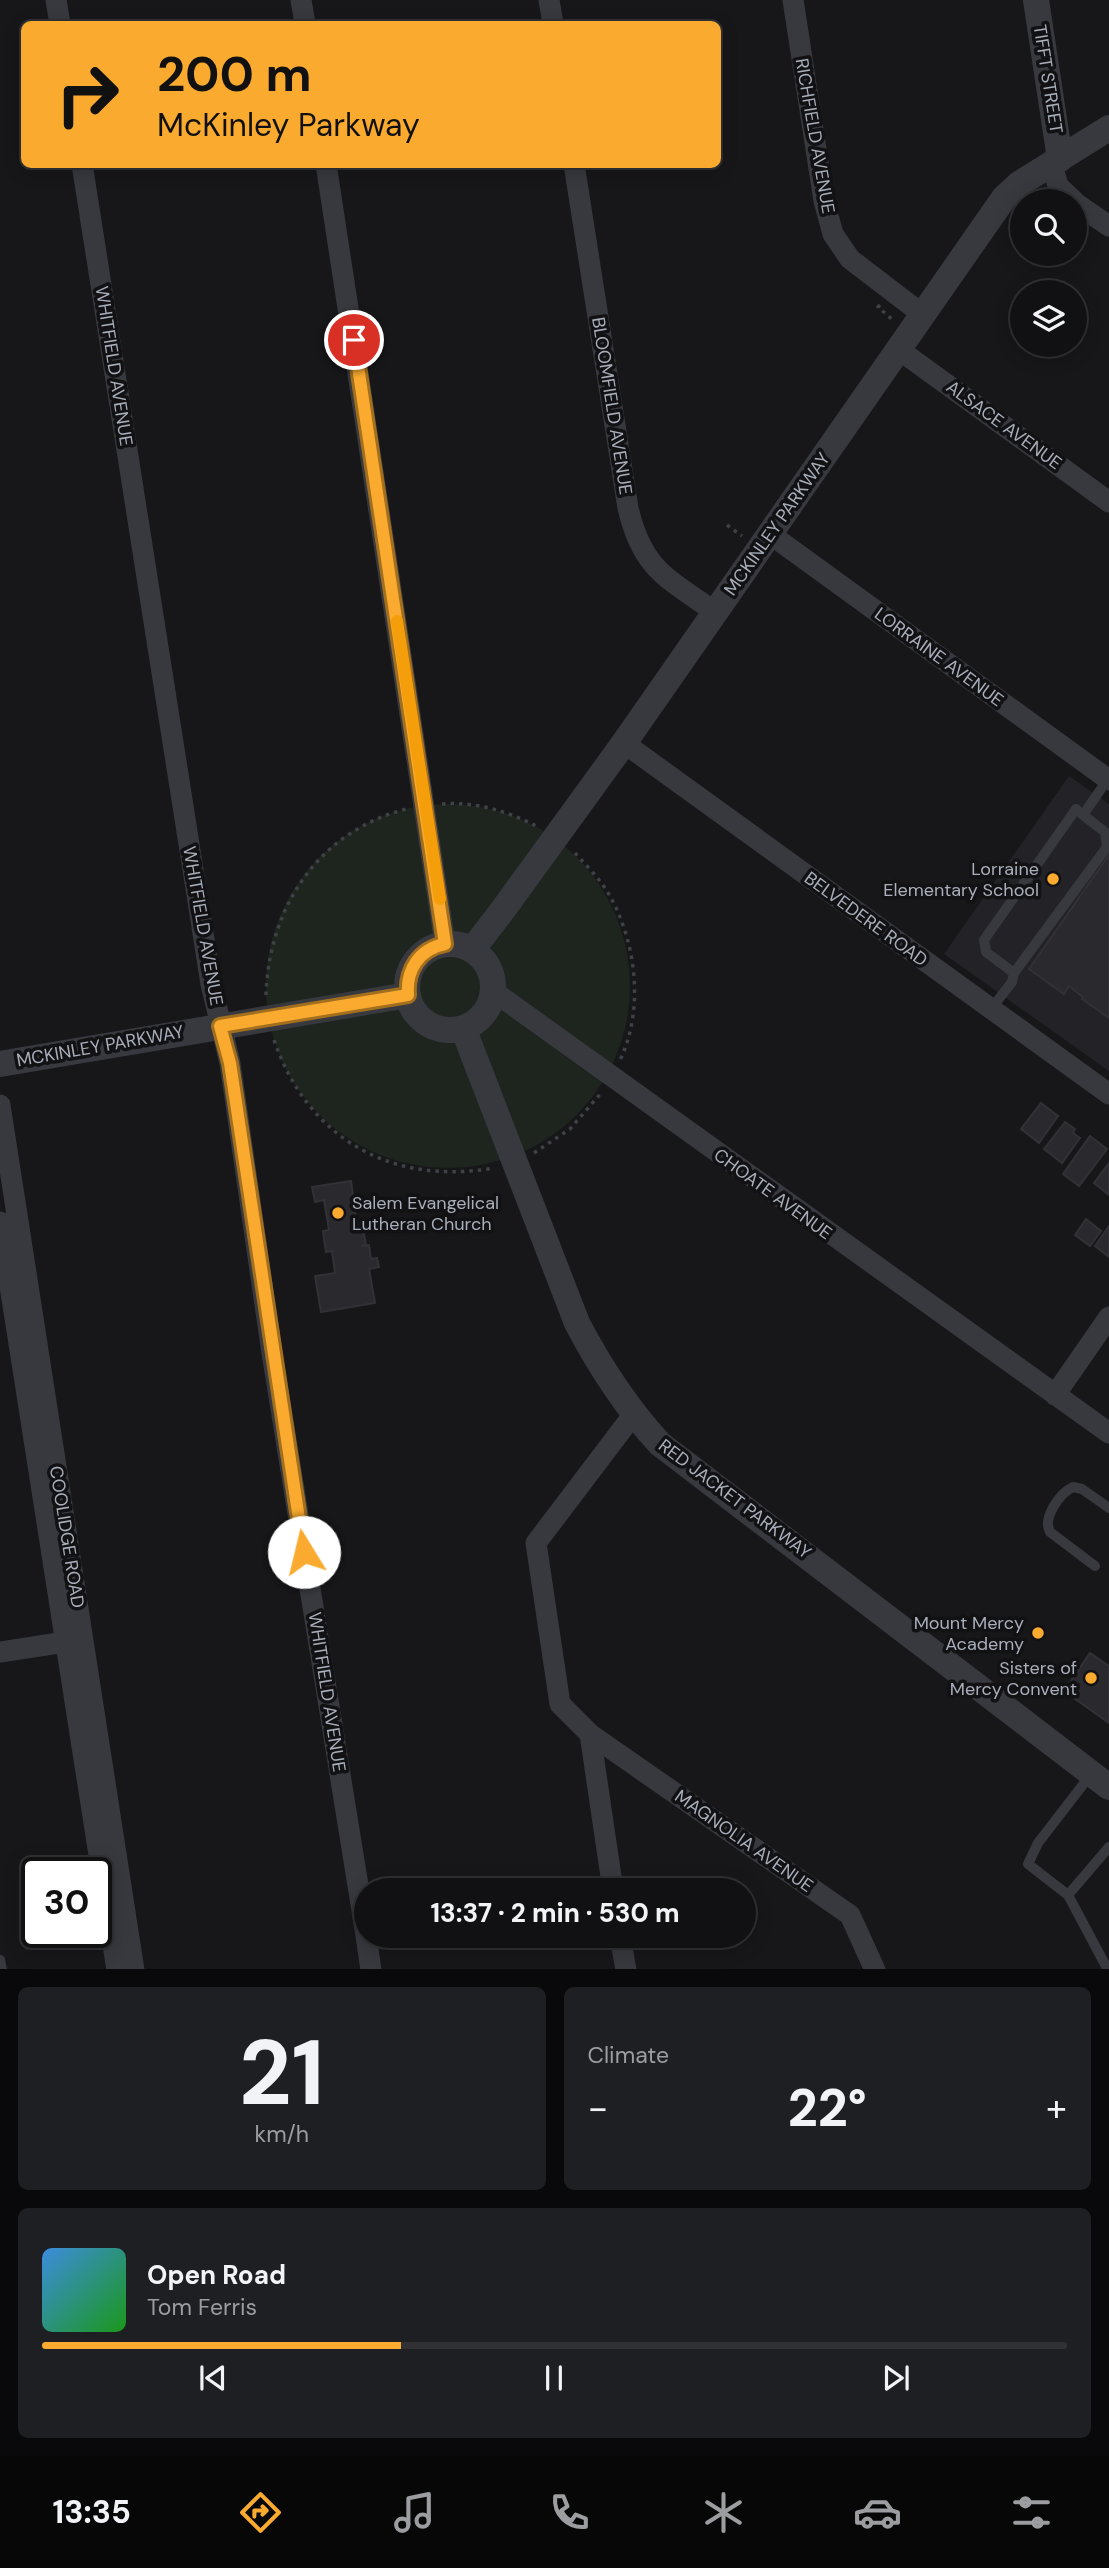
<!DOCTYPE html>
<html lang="en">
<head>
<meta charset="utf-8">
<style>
  :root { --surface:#111114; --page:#1e1f22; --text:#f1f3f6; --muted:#9c9da0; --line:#303134; --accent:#faab2f }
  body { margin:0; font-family:"DM Sans",sans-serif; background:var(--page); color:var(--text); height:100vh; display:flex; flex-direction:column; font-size:26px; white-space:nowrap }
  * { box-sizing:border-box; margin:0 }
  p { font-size:23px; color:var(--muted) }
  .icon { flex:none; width:38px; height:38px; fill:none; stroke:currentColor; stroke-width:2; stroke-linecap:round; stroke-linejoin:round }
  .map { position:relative; height:1969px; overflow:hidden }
  .panel { display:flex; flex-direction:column; gap:18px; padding:18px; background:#09090b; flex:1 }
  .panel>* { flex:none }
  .banner { position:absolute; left:21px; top:21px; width:700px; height:147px; border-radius:10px; box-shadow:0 4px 18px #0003,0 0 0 2px var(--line); background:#faab2f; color:#111; overflow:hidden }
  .fabs { position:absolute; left:1010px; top:189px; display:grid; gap:14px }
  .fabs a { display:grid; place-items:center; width:77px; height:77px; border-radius:50%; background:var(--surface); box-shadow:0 4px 18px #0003,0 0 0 2px var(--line); font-size:35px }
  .speed { position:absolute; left:21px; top:1857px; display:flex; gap:14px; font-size:35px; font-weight:700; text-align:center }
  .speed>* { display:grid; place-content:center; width:91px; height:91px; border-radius:50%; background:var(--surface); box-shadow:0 4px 18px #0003,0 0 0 2px var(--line); line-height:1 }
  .speed .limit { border:4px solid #111; border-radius:10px; background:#fff; color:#111 }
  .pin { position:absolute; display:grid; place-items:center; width:60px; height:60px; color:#fff; margin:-30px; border:4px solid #fff; border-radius:50%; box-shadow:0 2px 7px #0007 }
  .me { position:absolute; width:77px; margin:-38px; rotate:351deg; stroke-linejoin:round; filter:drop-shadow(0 0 5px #0008) }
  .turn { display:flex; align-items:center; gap:24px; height:147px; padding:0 21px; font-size:32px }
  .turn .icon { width:91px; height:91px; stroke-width:2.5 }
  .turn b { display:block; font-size:49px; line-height:60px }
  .big { font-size:52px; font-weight:800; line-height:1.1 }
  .panel .card { flex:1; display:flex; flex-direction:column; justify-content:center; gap:10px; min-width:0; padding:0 24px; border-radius:10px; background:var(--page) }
  .panel .dial { align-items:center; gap:0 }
  .dial b { font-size:91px; line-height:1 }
  .song { display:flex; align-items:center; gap:21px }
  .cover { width:84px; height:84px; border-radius:10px; background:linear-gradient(135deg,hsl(210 70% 55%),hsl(120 70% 35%)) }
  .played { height:7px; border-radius:4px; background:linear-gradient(90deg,var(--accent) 35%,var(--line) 35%) }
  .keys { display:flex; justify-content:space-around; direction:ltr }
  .heat { display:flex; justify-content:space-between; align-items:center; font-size:38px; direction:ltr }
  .panel .tiles { flex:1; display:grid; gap:18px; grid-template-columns:1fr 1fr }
  .card:last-child { grid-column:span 2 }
  .trip { position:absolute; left:354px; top:1878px; width:402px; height:70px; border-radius:35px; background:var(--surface); box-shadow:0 4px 18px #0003,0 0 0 2px var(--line); font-weight:800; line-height:70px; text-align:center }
  .tabs { display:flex; height:112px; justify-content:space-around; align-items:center; background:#070708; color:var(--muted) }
  .tabs .icon { width:49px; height:49px }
  .tabs .selected { color:var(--accent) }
  .tabs b { font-size:32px; color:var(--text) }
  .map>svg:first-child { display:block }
  .built { fill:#232327 }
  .green { fill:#1d251e }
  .building { fill:#2a2a2e; stroke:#313136; stroke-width:2 }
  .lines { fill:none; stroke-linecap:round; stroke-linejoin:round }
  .path { stroke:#3e4146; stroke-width:3.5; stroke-dasharray:3.5 5; stroke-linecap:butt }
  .service { stroke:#38393f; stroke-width:10 }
  .minor { stroke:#38393f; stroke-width:21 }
  .tertiary { stroke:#38393f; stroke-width:26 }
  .route-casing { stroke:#a26f1f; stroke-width:18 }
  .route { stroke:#faab2f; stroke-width:12 }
  .slow { stroke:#f59e0b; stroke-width:12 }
  .poi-dot { fill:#faab2f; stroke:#121215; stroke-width:2.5 }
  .labels { text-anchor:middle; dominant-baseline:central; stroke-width:7; stroke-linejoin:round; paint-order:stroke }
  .street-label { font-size:18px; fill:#a9afba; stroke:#121215 }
  .poi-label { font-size:18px; fill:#a9afba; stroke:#121215; text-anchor:end }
</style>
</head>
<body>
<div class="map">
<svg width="1109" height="1970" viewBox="0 0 1109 1970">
  <rect width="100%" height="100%" fill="#17171a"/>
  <!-- built -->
  <path class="built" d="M1069,776L1109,804V1071L944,954Z"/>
  <!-- green -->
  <path class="green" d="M266 986a182 182 0 1 1 364 0a182 182 0 1 1-364 0Z"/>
  <!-- building -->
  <path class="building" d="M1109,855V1018L1082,999L1083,997L1069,986L1064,994L1029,969Z
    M1041,1103L1058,1116L1039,1143L1021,1129Z
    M1065,1122L1075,1129L1073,1133L1080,1138L1062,1163L1044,1149Z
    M1090,1136L1107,1149L1079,1186L1063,1174Z
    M1109,1163V1195L1094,1183Z
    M351,1181L357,1226L362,1225L366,1245L361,1246L369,1245L371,1259L377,1258L379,1267L369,1269L375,1303L321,1312L315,1276L335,1273L332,1251L326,1252L323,1231L329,1230L324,1200L315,1202L312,1187Z
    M1086,1219L1101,1231L1090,1246L1075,1235Z
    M1109,1226V1257L1095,1246Z
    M1090,1653L1109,1666V1723L1064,1691Z"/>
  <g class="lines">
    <!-- path -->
    <path class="path" d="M880,305L878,307L894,321
      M727,525L742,536
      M442,804C475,801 510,812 538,827
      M575,853C586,865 598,877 607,891C636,939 645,1008 620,1060
      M266,995C269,907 318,832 406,809
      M274,1040C308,1139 392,1186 494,1168
      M534,1153L570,1129L602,1092"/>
    <!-- service -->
    <path class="service" d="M1014,973L1107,847L1105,832L1083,815
      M991,1009L1012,982L1014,973L986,952L984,940L1076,809L1083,815L1108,779
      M1095,1566L1050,1532C1042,1518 1060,1493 1073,1487L1082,1489L1109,1508
      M1092,1773L1038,1843L1028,1864L1068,1895L1109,1847
      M1068,1895L1108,1970
      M0,1960L2,1970"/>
    <!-- minor -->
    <path class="minor" d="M56,0L60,24
      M301,0L305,24
      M549,0L553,24
      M793,0L824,201L833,234L850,259L922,314
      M82,164L211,984L230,1063L272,1353L366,1935
      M326,164L445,944
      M574,164L628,508C642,569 667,578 715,612
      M1052,164L1058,186L1074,201
      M1074,202L1109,226
      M898,349L1109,502
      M770,534L1109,780
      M624,743L1109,1094
      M493,991L1109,1433
      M0,1105L134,1970
      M0,1222L117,1970
      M1055,1395L1109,1317
      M0,1652L78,1640
      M590,1734L850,1915L875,1970
      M613,1890L590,1734L560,1704L536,1543L633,1415
      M366,1936L371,1970
      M620,1936L626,1970"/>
    <!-- tertiary -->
    <path class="tertiary" d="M1036,0L1060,159
      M407 987a43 43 0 1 1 86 0a43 43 0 1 1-86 0Z
      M472,950L502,911L624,743L1004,198L1019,184L1109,128
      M463,1028L577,1323C600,1367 626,1407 660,1444L1109,1787
      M0,1064L408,995"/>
  </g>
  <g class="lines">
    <!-- route casing -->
    <g class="route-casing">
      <path id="route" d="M304,1552L230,1063L220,1026L408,995C406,970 419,949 445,944L354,340"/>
    </g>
    <!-- route -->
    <use href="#route" class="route"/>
    <!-- slow -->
    <path class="slow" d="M397,621L440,899"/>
  </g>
  <!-- markers -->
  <g class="poi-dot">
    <circle cx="1053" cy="879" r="7"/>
    <circle cx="338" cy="1213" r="7"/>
    <circle cx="1038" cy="1633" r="7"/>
    <circle cx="1091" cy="1678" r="7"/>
  </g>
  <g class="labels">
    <!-- street labels -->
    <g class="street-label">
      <text transform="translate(1048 79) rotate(81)">TIFFT STREET</text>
      <text transform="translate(815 136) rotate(80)">RICHFIELD AVENUE</text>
      <text transform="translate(114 366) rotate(81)">WHITFIELD AVENUE</text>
      <text transform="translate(612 406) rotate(81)">BLOOMFIELD AVENUE</text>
      <text transform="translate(1004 425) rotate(36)">ALSACE AVENUE</text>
      <text transform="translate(777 524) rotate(-55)">MCKINLEY PARKWAY</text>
      <text transform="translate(939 657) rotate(36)">LORRAINE AVENUE</text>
      <text transform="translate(866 919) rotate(36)">BELVEDERE ROAD</text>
      <text transform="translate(203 926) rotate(80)">WHITFIELD AVENUE</text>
      <text transform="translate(100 1046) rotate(-10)">MCKINLEY PARKWAY</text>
      <text transform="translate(773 1194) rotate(36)">CHOATE AVENUE</text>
      <text transform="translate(735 1499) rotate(37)">RED JACKET PARKWAY</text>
      <text transform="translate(67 1537) rotate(81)">COOLIDGE ROAD</text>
      <text transform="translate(327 1692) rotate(81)">WHITFIELD AVENUE</text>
      <text transform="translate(744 1841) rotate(35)">MAGNOLIA AVENUE</text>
    </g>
    <!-- poi labels -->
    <g class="poi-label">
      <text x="1039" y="869">Lorraine<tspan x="1039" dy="21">Elementary School</tspan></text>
      <text x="352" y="1203" text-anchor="start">Salem Evangelical<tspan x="352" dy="21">Lutheran Church</tspan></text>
      <text x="1024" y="1623">Mount Mercy<tspan x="1024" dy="21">Academy</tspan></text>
      <text x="1077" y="1668">Sisters of<tspan x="1077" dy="21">Mercy Convent</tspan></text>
    </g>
  </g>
</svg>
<div class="fabs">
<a><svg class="icon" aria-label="search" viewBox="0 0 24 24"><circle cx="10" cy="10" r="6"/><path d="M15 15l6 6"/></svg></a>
<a><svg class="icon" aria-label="layers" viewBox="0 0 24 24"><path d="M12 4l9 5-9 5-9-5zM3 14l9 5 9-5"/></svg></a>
</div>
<div class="speed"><div class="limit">30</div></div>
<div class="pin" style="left:354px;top:340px;background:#d93025"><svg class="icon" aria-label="arrive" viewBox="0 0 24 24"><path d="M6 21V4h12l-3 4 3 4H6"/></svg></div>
<svg class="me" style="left:304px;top:1552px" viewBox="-20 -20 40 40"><circle r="19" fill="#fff"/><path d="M0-13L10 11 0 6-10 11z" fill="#faab2f"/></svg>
<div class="trip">13:37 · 2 min · 530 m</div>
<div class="banner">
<div class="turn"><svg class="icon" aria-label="right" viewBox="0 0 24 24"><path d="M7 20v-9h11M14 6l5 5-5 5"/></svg><div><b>200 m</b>McKinley Parkway</div></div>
</div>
</div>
<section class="panel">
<div class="tiles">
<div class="card dial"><b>21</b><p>km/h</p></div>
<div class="card"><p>Climate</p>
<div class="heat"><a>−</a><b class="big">22°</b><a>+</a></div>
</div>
<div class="card">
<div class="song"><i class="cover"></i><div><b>Open Road</b><p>Tom Ferris</p></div></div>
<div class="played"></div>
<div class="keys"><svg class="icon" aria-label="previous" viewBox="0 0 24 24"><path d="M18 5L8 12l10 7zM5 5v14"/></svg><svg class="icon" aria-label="pause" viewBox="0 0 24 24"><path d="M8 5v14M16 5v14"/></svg><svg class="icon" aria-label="next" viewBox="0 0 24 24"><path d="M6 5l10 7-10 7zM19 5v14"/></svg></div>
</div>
</div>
</section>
<nav class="tabs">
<b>13:35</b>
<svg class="icon selected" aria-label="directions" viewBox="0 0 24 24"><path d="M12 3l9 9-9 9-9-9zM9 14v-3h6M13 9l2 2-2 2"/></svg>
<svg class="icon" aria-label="music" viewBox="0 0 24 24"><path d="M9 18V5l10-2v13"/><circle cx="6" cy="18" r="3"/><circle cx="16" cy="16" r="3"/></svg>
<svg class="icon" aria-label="phone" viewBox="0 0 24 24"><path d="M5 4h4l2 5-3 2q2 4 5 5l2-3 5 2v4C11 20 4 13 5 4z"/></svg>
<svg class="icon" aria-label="climate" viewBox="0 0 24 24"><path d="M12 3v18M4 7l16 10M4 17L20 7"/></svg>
<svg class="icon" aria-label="car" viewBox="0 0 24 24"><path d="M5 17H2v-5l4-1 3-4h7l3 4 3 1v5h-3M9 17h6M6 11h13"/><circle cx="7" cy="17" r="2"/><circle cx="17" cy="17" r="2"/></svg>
<svg class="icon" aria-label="filters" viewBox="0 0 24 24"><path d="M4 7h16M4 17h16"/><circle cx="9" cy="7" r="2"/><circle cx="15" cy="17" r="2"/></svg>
</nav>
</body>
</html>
